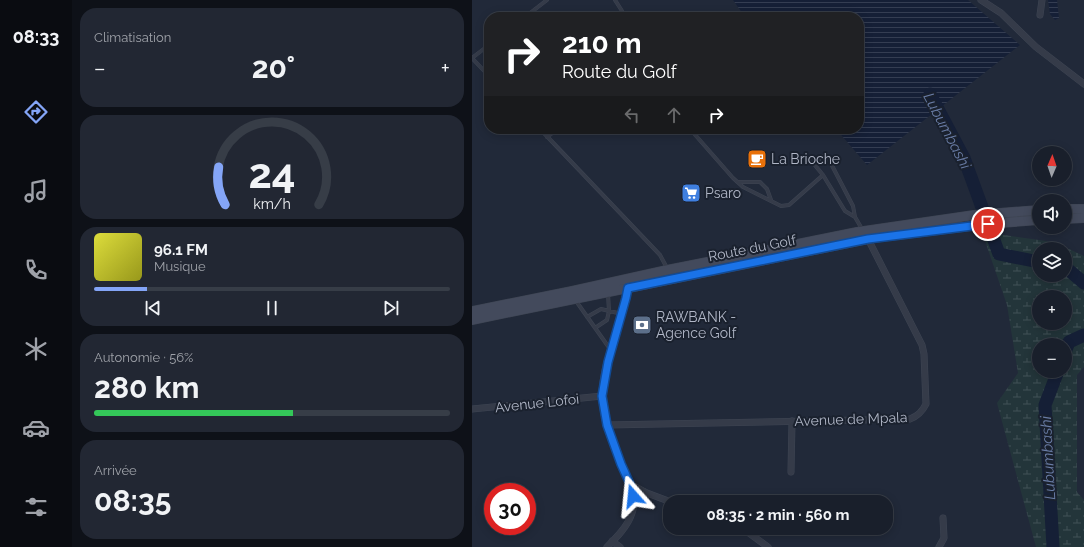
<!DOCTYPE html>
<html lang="fr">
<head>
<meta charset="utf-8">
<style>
  :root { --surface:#191f2b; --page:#222733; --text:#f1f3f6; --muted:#9fa2a9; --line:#373d47; --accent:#84a5f7 }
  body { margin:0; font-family:Raleway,sans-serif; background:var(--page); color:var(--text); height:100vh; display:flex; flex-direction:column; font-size:15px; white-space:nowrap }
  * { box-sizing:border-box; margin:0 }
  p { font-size:13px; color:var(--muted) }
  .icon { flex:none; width:22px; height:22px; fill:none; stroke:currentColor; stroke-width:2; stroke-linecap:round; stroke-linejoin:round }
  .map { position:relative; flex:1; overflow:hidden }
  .panel { display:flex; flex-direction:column; gap:8px; padding:8px; background:#0e1118; width:400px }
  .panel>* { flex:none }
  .banner { position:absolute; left:12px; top:12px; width:380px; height:122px; border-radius:16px; box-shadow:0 2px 10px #0003,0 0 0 1px var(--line); background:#202124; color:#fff; overflow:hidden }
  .needle { width:26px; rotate:2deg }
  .buttons { position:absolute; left:560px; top:146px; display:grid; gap:8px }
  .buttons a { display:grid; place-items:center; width:40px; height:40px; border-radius:50%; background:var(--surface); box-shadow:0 2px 10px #0003,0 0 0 1px var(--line); font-size:20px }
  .speed { position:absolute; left:12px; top:483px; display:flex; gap:8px; font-size:20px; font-weight:700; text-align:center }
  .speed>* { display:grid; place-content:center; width:52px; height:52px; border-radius:50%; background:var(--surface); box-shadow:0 2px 10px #0003,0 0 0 1px var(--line); line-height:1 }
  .speed .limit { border:6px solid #d22; background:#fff; color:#111 }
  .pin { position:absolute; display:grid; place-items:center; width:34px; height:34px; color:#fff; margin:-17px; border:2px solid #fff; border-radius:50%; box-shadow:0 1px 4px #0007 }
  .me { position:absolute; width:44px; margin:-22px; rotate:342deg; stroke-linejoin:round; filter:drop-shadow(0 0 3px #0008) }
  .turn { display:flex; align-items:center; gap:14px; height:84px; padding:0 12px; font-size:18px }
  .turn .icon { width:52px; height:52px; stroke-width:2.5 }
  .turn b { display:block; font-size:28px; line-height:34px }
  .lanes { display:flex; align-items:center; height:38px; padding:0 12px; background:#0003; justify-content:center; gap:20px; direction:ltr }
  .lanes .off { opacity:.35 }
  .big { font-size:30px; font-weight:700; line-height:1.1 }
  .panel .card { flex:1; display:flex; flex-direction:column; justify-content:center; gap:6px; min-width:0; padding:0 14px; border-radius:16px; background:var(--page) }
  .panel .dial { align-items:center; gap:0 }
  .dial svg { height:104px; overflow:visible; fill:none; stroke:var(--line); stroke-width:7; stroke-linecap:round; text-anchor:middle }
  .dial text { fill:var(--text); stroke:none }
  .song { display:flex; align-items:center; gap:12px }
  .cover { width:48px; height:48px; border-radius:6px; background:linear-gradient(135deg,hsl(60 70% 55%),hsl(60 70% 35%)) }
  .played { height:4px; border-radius:2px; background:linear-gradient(90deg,var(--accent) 15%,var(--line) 15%) }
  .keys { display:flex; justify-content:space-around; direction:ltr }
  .heat { display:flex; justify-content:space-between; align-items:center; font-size:22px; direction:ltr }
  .charge { height:6px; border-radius:3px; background:linear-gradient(90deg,#34c759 56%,var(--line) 0) }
  .trip { position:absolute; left:191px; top:495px; width:230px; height:40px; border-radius:16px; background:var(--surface); box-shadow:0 2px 10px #0003,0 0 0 1px var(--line); font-weight:700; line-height:40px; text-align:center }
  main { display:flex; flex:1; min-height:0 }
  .menu { display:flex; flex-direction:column; width:72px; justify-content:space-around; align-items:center; background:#0a0c11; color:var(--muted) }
  .menu .icon { width:28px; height:28px }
  .menu .current { color:var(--accent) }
  .menu b { font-size:18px; color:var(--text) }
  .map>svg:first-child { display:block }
  .wetland { fill:url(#wetland-marsh); fill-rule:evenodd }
  .water { fill:url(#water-rules) }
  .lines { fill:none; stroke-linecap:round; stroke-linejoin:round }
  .river { stroke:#151f36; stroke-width:13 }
  .lane-casing { stroke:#3e4553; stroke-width:4 }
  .street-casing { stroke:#3e4553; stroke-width:7 }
  .secondary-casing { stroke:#3e4553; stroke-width:10 }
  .lane { stroke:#353b49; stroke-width:3 }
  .street { stroke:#353b49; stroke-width:6 }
  .secondary { stroke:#434a5c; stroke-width:9 }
  .route-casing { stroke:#114b97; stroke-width:10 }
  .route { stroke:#1a73e8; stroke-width:7 }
  .labels { text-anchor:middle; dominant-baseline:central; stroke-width:4; stroke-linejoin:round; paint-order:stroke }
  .poi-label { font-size:14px; fill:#b0b6c6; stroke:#1a212e; text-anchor:start }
  .street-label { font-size:14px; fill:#b0b6c6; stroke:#1a212e }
  .water-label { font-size:15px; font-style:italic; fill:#697ca5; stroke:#1a212e }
</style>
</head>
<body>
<main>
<nav class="menu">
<b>08:33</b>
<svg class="icon current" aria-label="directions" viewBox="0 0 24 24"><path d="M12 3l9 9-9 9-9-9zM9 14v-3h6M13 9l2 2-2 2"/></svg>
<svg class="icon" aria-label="music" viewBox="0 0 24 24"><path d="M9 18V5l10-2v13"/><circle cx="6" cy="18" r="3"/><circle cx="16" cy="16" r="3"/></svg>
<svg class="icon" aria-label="phone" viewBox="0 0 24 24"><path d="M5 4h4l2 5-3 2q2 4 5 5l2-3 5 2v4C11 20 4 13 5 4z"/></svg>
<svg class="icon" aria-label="climate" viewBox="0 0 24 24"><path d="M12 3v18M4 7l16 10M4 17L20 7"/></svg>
<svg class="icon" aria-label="car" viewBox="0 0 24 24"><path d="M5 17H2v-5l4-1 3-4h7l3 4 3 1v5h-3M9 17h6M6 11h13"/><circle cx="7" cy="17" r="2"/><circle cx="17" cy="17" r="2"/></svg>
<svg class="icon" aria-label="filters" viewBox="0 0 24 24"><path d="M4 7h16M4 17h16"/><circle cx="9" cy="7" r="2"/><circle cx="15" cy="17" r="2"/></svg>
</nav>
<section class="panel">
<div class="card"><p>Climatisation</p>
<div class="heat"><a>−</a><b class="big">20°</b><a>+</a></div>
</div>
<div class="card dial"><svg viewBox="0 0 100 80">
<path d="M14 69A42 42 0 1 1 86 69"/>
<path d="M14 69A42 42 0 0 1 9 40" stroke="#84a5f7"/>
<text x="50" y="56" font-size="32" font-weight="700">24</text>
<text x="50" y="72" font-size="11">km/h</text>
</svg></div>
<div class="card">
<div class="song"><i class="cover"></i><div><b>96.1 FM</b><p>Musique</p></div></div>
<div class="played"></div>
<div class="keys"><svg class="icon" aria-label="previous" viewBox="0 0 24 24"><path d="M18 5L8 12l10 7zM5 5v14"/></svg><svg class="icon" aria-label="pause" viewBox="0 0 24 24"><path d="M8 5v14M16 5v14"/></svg><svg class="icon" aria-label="next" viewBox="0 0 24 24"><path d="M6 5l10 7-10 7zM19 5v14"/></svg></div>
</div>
<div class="card"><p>Autonomie · 56%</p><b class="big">280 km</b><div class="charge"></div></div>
<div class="card"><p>Arrivée</p><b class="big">08:35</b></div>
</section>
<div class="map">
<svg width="612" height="547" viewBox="0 0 612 547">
  <defs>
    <pattern id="wetland-marsh" width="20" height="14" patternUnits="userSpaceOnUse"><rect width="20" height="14" fill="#23353a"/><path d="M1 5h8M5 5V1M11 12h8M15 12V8" fill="none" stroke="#405055"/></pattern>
    <pattern id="water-rules" width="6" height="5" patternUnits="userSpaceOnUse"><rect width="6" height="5" fill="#151f36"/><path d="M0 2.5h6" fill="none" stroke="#343d52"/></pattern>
  </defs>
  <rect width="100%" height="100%" fill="#212939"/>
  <!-- wetland -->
  <path class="wetland" d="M510,232L574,241L597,249L612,256V367L605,375V492L612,500V547H564L525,403L546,373L535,305ZM567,249H593V275H567ZM567,297H593V323H567ZM567,345H593V371H567Z"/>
  <!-- water -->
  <path class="water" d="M261,0H496L548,45L395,165L364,129H387V17H273Z
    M576,0H585L587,18L583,20L578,14Z"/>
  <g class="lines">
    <!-- river -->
    <path class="river" d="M458,94L492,158L527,254L567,262
      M593,267L612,283
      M593,352L597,342L612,335
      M581,547L573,405L586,371"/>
    <!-- lane casing -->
    <g class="lane-casing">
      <path id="lane" d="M143,0L150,11L149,15L146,17
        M53,17L75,0
        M0,58L17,76
        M0,58L17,45
        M68,129L188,255L195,268
        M218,129L261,178L271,187L309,206L317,205L351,175
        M75,137L86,129
        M266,182H288L295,189L299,200
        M383,217L373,211L351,175L342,164L354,154L381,206L383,217L390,229
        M104,301L138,349
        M115,317L129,309L150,314
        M123,328L135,320L137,311L136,294"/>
    </g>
    <!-- street casing -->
    <g class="street-casing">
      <path id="street" d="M509,0L529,13L564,47L612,84
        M568,15L570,0
        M0,409L130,396
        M135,425L438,419C446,416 450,412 454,404L452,354L450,345L395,237
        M319,472L320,421
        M158,484L175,493L199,502
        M270,528L296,547
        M140,541L148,547
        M135,547C144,538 156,526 160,513C166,495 155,480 149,464C140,443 130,418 130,396C130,369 142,341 149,316C152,307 156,296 155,286
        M467,547L472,538L471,518"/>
    </g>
    <!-- secondary casing -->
    <g class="secondary-casing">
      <path id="secondary" d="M593,209H612
        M593,219L612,218
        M0,311L100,291L195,270L385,232L502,215L567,210
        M0,320L401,238L515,224L567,220"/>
    </g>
    <!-- lane -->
    <use href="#lane" class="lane"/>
    <!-- street -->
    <use href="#street" class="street"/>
    <!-- secondary -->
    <use href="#secondary" class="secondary"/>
  </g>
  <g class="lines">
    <!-- route casing -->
    <g class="route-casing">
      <path id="route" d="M161,496L158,484L149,464L135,425L130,396L136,362L154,298L156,288L396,239L516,224"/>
    </g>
    <!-- route -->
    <use href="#route" class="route"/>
  </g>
  <!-- icons -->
  <defs>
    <g id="cafe-square" transform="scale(1)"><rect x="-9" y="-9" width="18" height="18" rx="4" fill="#e8710a" stroke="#1a212e"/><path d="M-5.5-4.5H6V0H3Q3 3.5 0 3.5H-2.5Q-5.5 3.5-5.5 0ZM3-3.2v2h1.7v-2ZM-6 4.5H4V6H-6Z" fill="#fff"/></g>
    <g id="supermarket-square" transform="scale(1)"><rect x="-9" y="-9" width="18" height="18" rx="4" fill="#3f7fe0" stroke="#1a212e"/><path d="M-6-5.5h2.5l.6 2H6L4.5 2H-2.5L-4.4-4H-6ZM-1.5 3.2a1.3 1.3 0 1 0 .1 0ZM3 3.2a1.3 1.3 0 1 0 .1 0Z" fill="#fff"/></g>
    <g id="bank-square" transform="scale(1)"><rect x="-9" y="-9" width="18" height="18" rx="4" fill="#5c6f8a" stroke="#1a212e"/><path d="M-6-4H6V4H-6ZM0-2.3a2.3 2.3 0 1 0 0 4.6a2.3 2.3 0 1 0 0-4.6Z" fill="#fff"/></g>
  </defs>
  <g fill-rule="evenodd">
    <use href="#cafe-square" x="285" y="159"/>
    <use href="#supermarket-square" x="219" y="193"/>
    <use href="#bank-square" x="170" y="325"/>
  </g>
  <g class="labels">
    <!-- poi labels -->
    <g class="poi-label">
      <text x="299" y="159">La Brioche</text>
      <text x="233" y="193">Psaro</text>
      <text x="184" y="317">RAWBANK -<tspan x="184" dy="16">Agence Golf</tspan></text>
    </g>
    <!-- street labels -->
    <g class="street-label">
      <text transform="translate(280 248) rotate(-11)">Route du Golf</text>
      <text transform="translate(65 403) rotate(-6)">Avenue Lofoi</text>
      <text transform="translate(379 419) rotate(-2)">Avenue de Mpala</text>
    </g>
    <!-- water labels -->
    <g class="water-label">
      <text transform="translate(475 131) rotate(62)">Lubumbashi</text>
      <text transform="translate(576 458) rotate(-93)">Lubumbashi</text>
    </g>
  </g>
</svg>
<div class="buttons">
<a><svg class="needle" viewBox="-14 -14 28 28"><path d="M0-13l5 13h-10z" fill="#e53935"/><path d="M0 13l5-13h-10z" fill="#9fa2a9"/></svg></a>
<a><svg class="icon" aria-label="sound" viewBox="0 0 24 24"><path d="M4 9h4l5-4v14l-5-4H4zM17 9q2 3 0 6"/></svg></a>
<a><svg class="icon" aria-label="layers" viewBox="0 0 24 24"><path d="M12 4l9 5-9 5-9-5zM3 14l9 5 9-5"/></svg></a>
<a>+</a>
<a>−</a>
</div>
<div class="speed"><div class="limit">30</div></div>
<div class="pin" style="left:516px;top:224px;background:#d93025"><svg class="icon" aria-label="arrive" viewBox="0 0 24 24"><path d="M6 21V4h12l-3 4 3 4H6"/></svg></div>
<svg class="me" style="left:161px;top:496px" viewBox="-20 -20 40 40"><path d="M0-17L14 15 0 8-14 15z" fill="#1a73e8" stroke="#fff" stroke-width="4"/></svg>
<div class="trip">08:35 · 2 min · 560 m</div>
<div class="banner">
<div class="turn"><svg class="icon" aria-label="right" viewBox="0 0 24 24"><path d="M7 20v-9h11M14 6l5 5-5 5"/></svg><div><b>210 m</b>Route du Golf</div></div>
<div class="lanes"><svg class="icon off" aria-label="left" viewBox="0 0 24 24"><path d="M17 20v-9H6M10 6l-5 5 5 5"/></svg><svg class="icon off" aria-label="ahead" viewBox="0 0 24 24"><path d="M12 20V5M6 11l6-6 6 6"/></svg><svg class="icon" aria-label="right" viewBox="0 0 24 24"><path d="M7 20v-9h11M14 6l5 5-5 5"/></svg></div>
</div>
</div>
</main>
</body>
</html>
